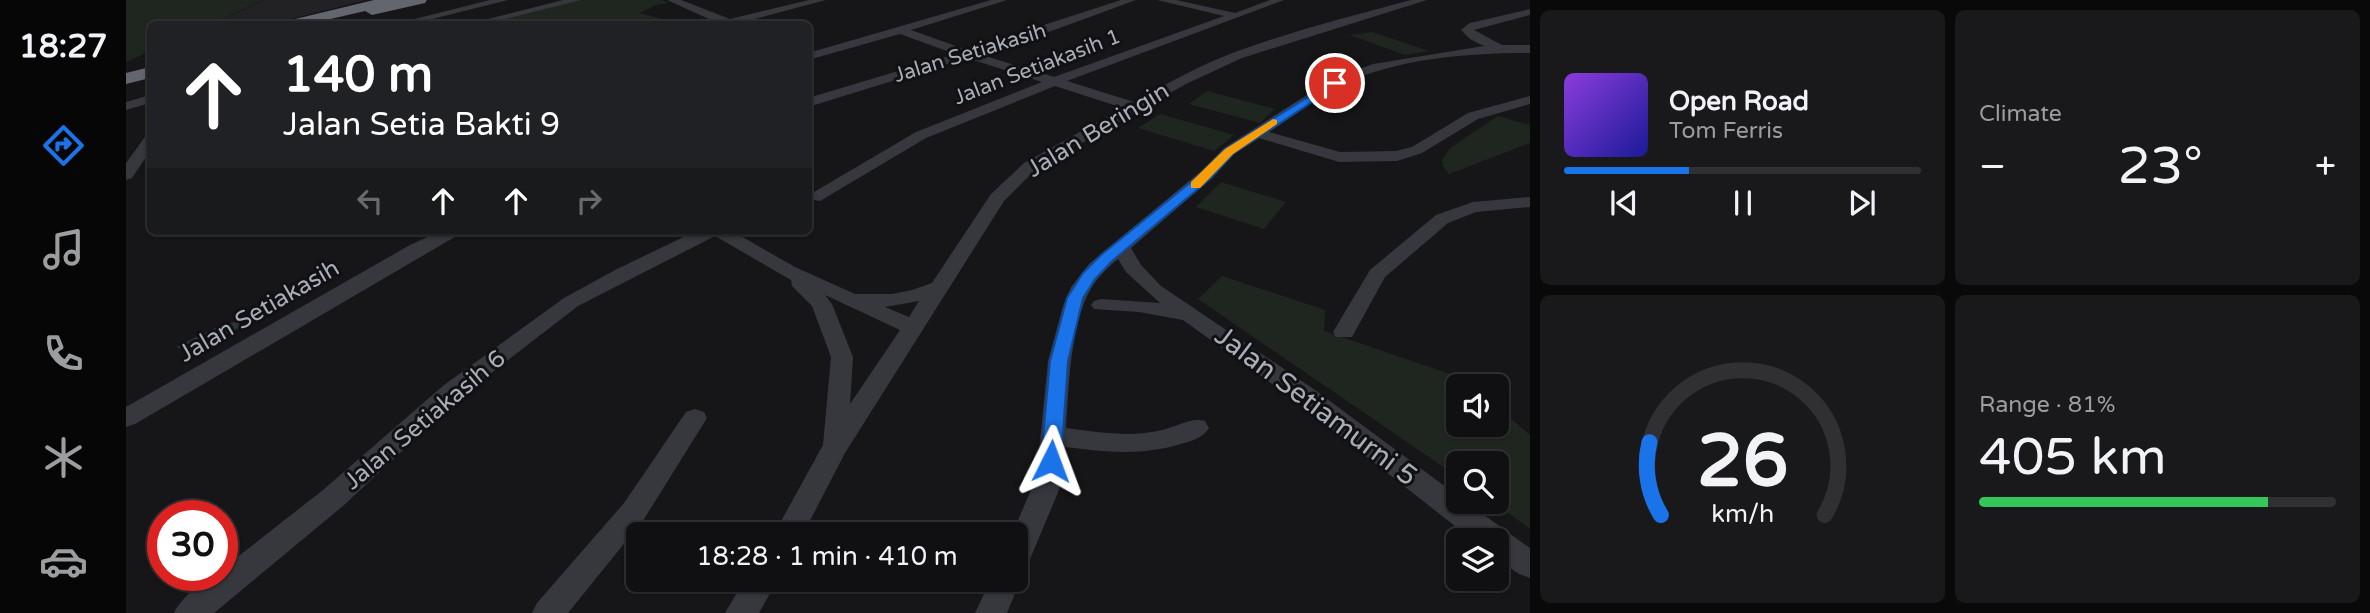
<!DOCTYPE html>
<html lang="en">
<head>
<meta charset="utf-8">
<style>
  :root { --surface:#101012; --page:#19191b; --text:#f1f3f6; --muted:#9c9d9f; --line:#303032; --accent:#1a73e8 }
  body { margin:0; font-family:"Varela Round",sans-serif; background:var(--page); color:var(--text); height:100vh; display:flex; flex-direction:column; font-size:26px; white-space:nowrap }
  * { box-sizing:border-box; margin:0 }
  p { font-size:23px; color:var(--muted) }
  .icon { flex:none; width:38px; height:38px; fill:none; stroke:currentColor; stroke-width:2; stroke-linecap:round; stroke-linejoin:round }
  .map { position:relative; flex:1; overflow:hidden }
  .drawer { display:flex; flex-direction:column; gap:10px; padding:10px; background:#09090a; width:840px }
  .drawer>* { flex:none }
  .banner { position:absolute; left:21px; top:21px; width:665px; height:214px; border-radius:10px; box-shadow:0 2px 5px #0004,0 0 0 2px var(--line); background:#202124; color:#fff; overflow:hidden }
  .fabs { position:absolute; left:1320px; top:374px; display:grid; gap:14px }
  .fabs a { display:grid; place-items:center; width:63px; height:63px; border-radius:10px; background:var(--surface); box-shadow:0 2px 5px #0004,0 0 0 2px var(--line); font-size:35px }
  .speed { position:absolute; left:21px; top:500px; display:flex; gap:14px; font-size:35px; font-weight:700; text-align:center }
  .speed>* { display:grid; place-content:center; width:91px; height:91px; border-radius:50%; background:var(--surface); box-shadow:0 2px 5px #0004,0 0 0 2px var(--line); line-height:1 }
  .speed .limit { border:10px solid #d22; background:#fff; color:#111 }
  .pin { position:absolute; display:grid; place-items:center; width:60px; height:60px; color:#fff; margin:-30px; border:4px solid #fff; border-radius:50%; box-shadow:0 2px 7px #0007 }
  .me { position:absolute; width:77px; margin:-38px; rotate:3deg; stroke-linejoin:round; filter:drop-shadow(0 0 5px #0008) }
  .turn { display:flex; align-items:center; gap:24px; height:147px; padding:0 21px; font-size:32px }
  .turn .icon { width:91px; height:91px; stroke-width:2.5 }
  .turn b { display:block; font-size:49px; line-height:60px }
  .lanes { display:flex; align-items:center; height:66px; padding:0 21px; background:#0003; justify-content:center; gap:35px; direction:ltr }
  .lanes .off { opacity:.35 }
  .big { font-size:52px; font-weight:600; line-height:1.1 }
  .drawer .widget { flex:1; display:flex; flex-direction:column; justify-content:center; gap:10px; min-width:0; padding:0 24px; border-radius:10px; background:var(--page) }
  .drawer .dial { align-items:center; gap:0 }
  .dial svg { height:182px; overflow:visible; fill:none; stroke:var(--line); stroke-width:7; stroke-linecap:round; text-anchor:middle }
  .dial text { fill:var(--text); stroke:none }
  .song { display:flex; align-items:center; gap:21px }
  .cover { width:84px; height:84px; border-radius:10px; background:linear-gradient(135deg,hsl(270 70% 55%),hsl(240 70% 35%)) }
  .played { height:7px; border-radius:4px; background:linear-gradient(90deg,var(--accent) 35%,var(--line) 35%) }
  .keys { display:flex; justify-content:space-around; direction:ltr }
  .heat { display:flex; justify-content:space-between; align-items:center; font-size:38px; direction:ltr }
  .charge { height:10px; border-radius:5px; background:linear-gradient(90deg,#34c759 81%,var(--line) 0) }
  .drawer .tiles { flex:1; display:grid; gap:10px; grid-template-columns:repeat(2,1fr) }
  .trip { position:absolute; left:500px; top:522px; width:402px; height:70px; border-radius:10px; background:var(--surface); box-shadow:0 2px 5px #0004,0 0 0 2px var(--line); font-weight:600; line-height:70px; text-align:center }
  main { display:flex; flex:1; min-height:0 }
  .tab-bar { display:flex; flex-direction:column; width:126px; justify-content:space-around; align-items:center; background:#060607; color:var(--muted) }
  .tab-bar .icon { width:49px; height:49px }
  .tab-bar .active { color:var(--accent) }
  .tab-bar b { font-size:32px; color:var(--text) }
  .map>svg:first-child { display:block }
  .built { fill:#222225 }
  .green { fill:#1e261f }
  .water { fill:#2c353c }
  .lines { fill:none; stroke-linecap:round; stroke-linejoin:round }
  .minor { fill:#37383d; fill-rule:evenodd }
  .highway { fill:#63666e; fill-rule:evenodd }
  .route { fill:#1a73e8; stroke:#114b97; stroke-width:2 }
  .slow { fill:#f59e0b }
  .labels { text-anchor:middle; dominant-baseline:central; stroke-width:6; stroke-linejoin:round; paint-order:stroke }
  .far-street-label { font-size:21px; fill:#a8adb8; stroke:#111113 }
  .street-label { font-size:24px; fill:#a8adb8; stroke:#111113 }
  .near-street-label { font-size:28px; fill:#a8adb8; stroke:#111113 }
</style>
</head>
<body>
<main>
<nav class="tab-bar">
<b>18:27</b>
<svg class="icon active" aria-label="directions" viewBox="0 0 24 24"><path d="M12 3l9 9-9 9-9-9zM9 14v-3h6M13 9l2 2-2 2"/></svg>
<svg class="icon" aria-label="music" viewBox="0 0 24 24"><path d="M9 18V5l10-2v13"/><circle cx="6" cy="18" r="3"/><circle cx="16" cy="16" r="3"/></svg>
<svg class="icon" aria-label="phone" viewBox="0 0 24 24"><path d="M5 4h4l2 5-3 2q2 4 5 5l2-3 5 2v4C11 20 4 13 5 4z"/></svg>
<svg class="icon" aria-label="climate" viewBox="0 0 24 24"><path d="M12 3v18M4 7l16 10M4 17L20 7"/></svg>
<svg class="icon" aria-label="car" viewBox="0 0 24 24"><path d="M5 17H2v-5l4-1 3-4h7l3 4 3 1v5h-3M9 17h6M6 11h13"/><circle cx="7" cy="17" r="2"/><circle cx="17" cy="17" r="2"/></svg>
</nav>
<div class="map">
<svg width="1404" height="613" viewBox="0 0 1404 613">
  <rect width="100%" height="100%" fill="#161618"/>
  <!-- built -->
  <path class="built" d="M138,0H240L145,24H87Z"/>
  <!-- green -->
  <path class="green" d="M0,0H137L86,24H24V51L0,62Z
    M454,0H536L542,3L530,5L514,13L540,20L536,22L541,24H348Z
    M1246,32L1303,51L1279,55L1224,35Z
    M1081,91L1149,109L1134,123L1063,104Z
    M1034,114L1108,135L1088,151L1012,128Z
    M1372,116L1404,125V143L1323,174L1317,166L1316,160L1324,148Z
    M1095,182L1160,202L1138,229L1070,207Z
    M1096,276L1199,310L1198,331L1362,387H1332V425H1370V406L1404,435V529L1367,502H1370V464H1332V477L1072,299Z"/>
  <!-- water -->
  <path class="water" d="M128,319L68,353L50,347L97,324Z"/>
  <g class="lines">
    <!-- minor -->
    <path class="minor" d="M364,0H382L286,24H269Z
      M437,0H455L359,24H342Z
      M541,0H555L604,19L683,0H700L610,24H594Z
      M865,0H881L785,30L841,50L995,0H1010L931,29L853,54L928,77L1098,16L1031,0H1050L1109,13L1144,0H1158L941,81L1008,102C1040,84 1074,65 1109,52C1166,31 1226,16 1285,0H1301L1116,58L1060,84L910,169L878,201L719,453L677,534H648L697,445L705,357L686,306L666,286L665,280L589,236L452,306L334,397L217,506L88,613H48C55,598 79,576 96,576V569L197,490L318,385L438,298L489,270L570,231H606L669,267L729,294H766L786,290L806,283L865,194L898,163L997,108L929,86L800,138L694,201L688,200L685,196L688,192L790,132L916,82L841,58L682,107V98L829,54L774,34L682,60V53ZM699,295L774,330L724,404L727,357L706,304ZM793,301L783,317L759,307Z
      M1404,9V15L1348,30L1376,45H1404V53C1342,53 1272,58 1215,85C1190,98 1166,117 1143,132L1214,152L1270,151L1286,147L1342,113L1404,96V104L1352,119L1296,153L1271,161L1213,162L1133,138L1108,154L1086,178L1005,248L1015,265L1035,286L1189,390L1332,496V502H1340L1404,548V578L1393,574L1370,558V541H1348L1171,402L1057,320L1013,312L968,309L965,305L968,301L975,299L1034,303L1000,272L992,259C982,267 973,276 966,287C944,322 943,388 940,428C972,432 1004,438 1036,430C1051,427 1064,417 1079,421L1083,428C1077,438 1065,441 1055,444C1015,456 980,452 939,447L933,490L902,564L891,568V534H886L905,490L912,461L922,361L937,306L945,287L964,263L1074,172L1098,148L1204,80L1247,64L1358,46L1344,39L1335,30L1344,23Z
      M24,95V103L0,110V102Z
      M24,135V151L6,178L0,180V163L19,137Z
      M1404,197V207L1350,212L1322,223L1259,277L1226,337H1210L1207,332L1244,270L1310,215L1347,202Z
      M315,231H339L9,424L0,427V407L284,245Z
      M569,409L578,412L581,418L518,519L442,613H406L411,603L498,503L560,412Z
      M891,569L895,579L881,613H849L865,579H891Z
      M619,579H652L633,613H599Z"/>
    <!-- highway -->
    <path class="highway" d="M248,0H301L299,3L246,15L239,11L183,24H158L161,21Z
      M24,67V78L0,84V73Z"/>
  </g>
  <!-- route -->
  <path class="route" d="M1209,80L1214,83L1212,85L1107,154L1085,178L986,261L969,279L957,298L942,361L935,461L933,466L925,468L918,466L915,461L924,361L941,298L957,273L975,255L1076,173L1099,149Z"/>
  <!-- slow -->
  <path class="slow" d="M1147,119L1151,120V124L1107,154L1074,188H1065V182L1099,149Z"/>
  <g class="labels">
    <!-- far-street labels -->
    <g class="far-street-label">
      <text transform="translate(844 53) rotate(-17)">Jalan Setiakasih</text>
      <text transform="translate(911 67) rotate(-21)">Jalan Setiakasih 1</text>
    </g>
    <!-- street labels -->
    <g class="street-label">
      <text transform="translate(972 130) rotate(-31)">Jalan Beringin</text>
      <text transform="translate(133 311) rotate(-30)">Jalan Setiakasih</text>
      <text transform="translate(299 420) rotate(-40)">Jalan Setiakasih 6</text>
    </g>
    <!-- near-street labels -->
    <g class="near-street-label">
      <text transform="translate(1190 406) rotate(37)">Jalan Setiamurni 5</text>
    </g>
  </g>
</svg>
<div class="fabs">
<a><svg class="icon" aria-label="sound" viewBox="0 0 24 24"><path d="M4 9h4l5-4v14l-5-4H4zM17 9q2 3 0 6"/></svg></a>
<a><svg class="icon" aria-label="search" viewBox="0 0 24 24"><circle cx="10" cy="10" r="6"/><path d="M15 15l6 6"/></svg></a>
<a><svg class="icon" aria-label="layers" viewBox="0 0 24 24"><path d="M12 4l9 5-9 5-9-5zM3 14l9 5 9-5"/></svg></a>
</div>
<div class="speed"><div class="limit">30</div></div>
<div class="pin" style="left:1209px;top:83px;background:#d93025"><svg class="icon" aria-label="arrive" viewBox="0 0 24 24"><path d="M6 21V4h12l-3 4 3 4H6"/></svg></div>
<svg class="me" style="left:925px;top:461px" viewBox="-20 -20 40 40"><path d="M0-17L14 15 0 8-14 15z" fill="#1a73e8" stroke="#fff" stroke-width="4"/></svg>
<div class="trip">18:28 · 1 min · 410 m</div>
<div class="banner">
<div class="turn"><svg class="icon" aria-label="ahead" viewBox="0 0 24 24"><path d="M12 20V5M6 11l6-6 6 6"/></svg><div><b>140 m</b>Jalan Setia Bakti 9</div></div>
<div class="lanes"><svg class="icon off" aria-label="left" viewBox="0 0 24 24"><path d="M17 20v-9H6M10 6l-5 5 5 5"/></svg><svg class="icon" aria-label="ahead" viewBox="0 0 24 24"><path d="M12 20V5M6 11l6-6 6 6"/></svg><svg class="icon" aria-label="ahead" viewBox="0 0 24 24"><path d="M12 20V5M6 11l6-6 6 6"/></svg><svg class="icon off" aria-label="right" viewBox="0 0 24 24"><path d="M7 20v-9h11M14 6l5 5-5 5"/></svg></div>
</div>
</div>
<section class="drawer">
<div class="tiles">
<div class="widget">
<div class="song"><i class="cover"></i><div><b>Open Road</b><p>Tom Ferris</p></div></div>
<div class="played"></div>
<div class="keys"><svg class="icon" aria-label="previous" viewBox="0 0 24 24"><path d="M18 5L8 12l10 7zM5 5v14"/></svg><svg class="icon" aria-label="pause" viewBox="0 0 24 24"><path d="M8 5v14M16 5v14"/></svg><svg class="icon" aria-label="next" viewBox="0 0 24 24"><path d="M6 5l10 7-10 7zM19 5v14"/></svg></div>
</div>
<div class="widget"><p>Climate</p>
<div class="heat"><a>−</a><b class="big">23°</b><a>+</a></div>
</div>
<div class="widget dial"><svg viewBox="0 0 100 80">
<path d="M14 69A42 42 0 1 1 86 69"/>
<path d="M14 69A42 42 0 0 1 9 37" stroke="#1a73e8"/>
<text x="50" y="56" font-size="32" font-weight="700">26</text>
<text x="50" y="72" font-size="11">km/h</text>
</svg></div>
<div class="widget"><p>Range · 81%</p><b class="big">405 km</b><div class="charge"></div></div>
</div>
</section>
</main>
</body>
</html>
